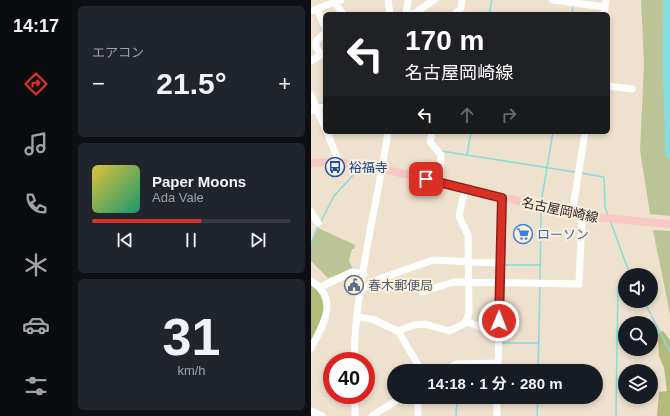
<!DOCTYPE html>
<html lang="ja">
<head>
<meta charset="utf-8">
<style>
  :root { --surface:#171b24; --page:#20242c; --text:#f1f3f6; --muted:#9ea1a6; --line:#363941; --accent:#d93025 }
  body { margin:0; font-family:Arial,"Noto Sans JP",sans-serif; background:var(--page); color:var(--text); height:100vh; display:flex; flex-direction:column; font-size:15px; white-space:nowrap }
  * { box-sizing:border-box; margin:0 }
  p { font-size:13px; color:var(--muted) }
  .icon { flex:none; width:22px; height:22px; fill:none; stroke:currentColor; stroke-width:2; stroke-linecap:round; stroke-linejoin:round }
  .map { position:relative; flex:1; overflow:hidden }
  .details { display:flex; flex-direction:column; gap:6px; padding:6px; background:#0d0f14; width:239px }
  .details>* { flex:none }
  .banner { position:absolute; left:12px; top:12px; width:287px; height:122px; border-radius:6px; box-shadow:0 2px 6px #0003; background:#202124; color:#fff; overflow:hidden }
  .tools { position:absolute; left:307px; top:268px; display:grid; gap:8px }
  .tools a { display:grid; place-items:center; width:40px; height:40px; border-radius:50%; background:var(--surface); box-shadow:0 2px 6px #0003; font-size:20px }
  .speed { position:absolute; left:12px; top:352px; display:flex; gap:8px; font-size:20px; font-weight:700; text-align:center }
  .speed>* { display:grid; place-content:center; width:52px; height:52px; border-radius:50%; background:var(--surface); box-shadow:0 2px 6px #0003; line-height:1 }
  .speed .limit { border:6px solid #d22; background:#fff; color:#111 }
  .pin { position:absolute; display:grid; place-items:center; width:34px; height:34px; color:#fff; margin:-17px; border-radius:8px; box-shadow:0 2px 6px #0006 }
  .me { position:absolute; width:44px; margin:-22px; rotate:1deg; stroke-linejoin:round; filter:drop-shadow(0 0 3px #0008) }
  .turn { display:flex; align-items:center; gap:14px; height:84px; padding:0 16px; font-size:18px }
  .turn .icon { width:52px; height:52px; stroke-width:2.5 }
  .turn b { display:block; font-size:28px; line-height:34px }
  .lanes { display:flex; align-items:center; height:38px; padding:0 16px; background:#0003; justify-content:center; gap:20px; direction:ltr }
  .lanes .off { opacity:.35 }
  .big { font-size:30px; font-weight:700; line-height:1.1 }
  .details .widget { flex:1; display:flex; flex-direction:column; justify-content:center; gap:6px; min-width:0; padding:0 14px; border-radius:6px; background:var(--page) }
  .details .dial { align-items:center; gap:0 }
  .dial b { font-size:52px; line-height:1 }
  .song { display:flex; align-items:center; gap:12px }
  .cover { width:48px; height:48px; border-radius:6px; background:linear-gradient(135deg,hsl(50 70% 55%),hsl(160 70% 35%)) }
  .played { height:4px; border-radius:2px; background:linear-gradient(90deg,var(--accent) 55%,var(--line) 55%) }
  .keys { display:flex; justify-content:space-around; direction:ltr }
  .heat { display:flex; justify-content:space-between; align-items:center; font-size:22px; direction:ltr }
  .trip { position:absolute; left:76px; top:364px; width:216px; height:40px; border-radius:20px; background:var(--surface); box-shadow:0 2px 6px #0003; font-weight:700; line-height:40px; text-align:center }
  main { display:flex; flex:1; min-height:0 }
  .tabs { display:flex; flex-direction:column; width:72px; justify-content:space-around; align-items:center; background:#090b0e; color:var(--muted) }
  .tabs .icon { width:28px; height:28px }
  .tabs .current { color:var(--accent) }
  .tabs b { font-size:18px; color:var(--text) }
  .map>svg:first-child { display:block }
  .green { fill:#bcc397 }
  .forest { fill:#b2bb7a }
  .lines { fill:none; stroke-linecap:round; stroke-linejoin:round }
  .stream { stroke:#84ddde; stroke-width:1.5 }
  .river { stroke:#84ddde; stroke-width:9 }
  .minor { stroke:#fff; stroke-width:7 }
  .major { stroke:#fbc7c4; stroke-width:8 }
  .route-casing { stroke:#8d1f18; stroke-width:10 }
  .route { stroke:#d93025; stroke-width:7 }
  .labels { text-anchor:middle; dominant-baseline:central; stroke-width:4; stroke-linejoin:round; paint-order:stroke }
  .transit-label { font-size:13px; fill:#164399; stroke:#fbeedb; text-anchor:start }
  .street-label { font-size:13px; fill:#231e18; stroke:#fbeedb }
  .shop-label { font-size:13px; fill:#366cbe; stroke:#fbeedb; text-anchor:start }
  .service-label { font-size:13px; fill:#4e5e75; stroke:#fbeedb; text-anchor:start }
</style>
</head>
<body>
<main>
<nav class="tabs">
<b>14:17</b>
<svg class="icon current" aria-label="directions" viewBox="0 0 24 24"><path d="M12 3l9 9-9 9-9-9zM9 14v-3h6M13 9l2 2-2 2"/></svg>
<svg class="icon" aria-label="music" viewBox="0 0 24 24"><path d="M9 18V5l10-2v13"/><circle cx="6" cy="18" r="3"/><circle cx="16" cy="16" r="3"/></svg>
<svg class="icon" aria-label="phone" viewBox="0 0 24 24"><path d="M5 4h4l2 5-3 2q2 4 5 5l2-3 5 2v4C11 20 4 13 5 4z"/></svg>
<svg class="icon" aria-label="climate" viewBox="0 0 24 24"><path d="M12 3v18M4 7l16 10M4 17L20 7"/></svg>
<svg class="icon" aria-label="car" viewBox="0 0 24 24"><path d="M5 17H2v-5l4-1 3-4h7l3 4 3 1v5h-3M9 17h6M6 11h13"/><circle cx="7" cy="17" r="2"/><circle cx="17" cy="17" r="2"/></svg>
<svg class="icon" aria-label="filters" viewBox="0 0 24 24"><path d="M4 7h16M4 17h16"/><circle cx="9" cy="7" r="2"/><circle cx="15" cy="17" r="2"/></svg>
</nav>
<section class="details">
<div class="widget"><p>エアコン</p>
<div class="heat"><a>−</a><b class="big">21.5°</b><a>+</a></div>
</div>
<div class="widget">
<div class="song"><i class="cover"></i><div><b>Paper Moons</b><p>Ada Vale</p></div></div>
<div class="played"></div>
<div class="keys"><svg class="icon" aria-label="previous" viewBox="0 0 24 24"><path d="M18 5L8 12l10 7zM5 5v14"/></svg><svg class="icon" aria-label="pause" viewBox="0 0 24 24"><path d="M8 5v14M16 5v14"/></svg><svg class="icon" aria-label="next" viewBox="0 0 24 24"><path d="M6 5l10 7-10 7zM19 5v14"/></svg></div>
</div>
<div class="widget dial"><b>31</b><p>km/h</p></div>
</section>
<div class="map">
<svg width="359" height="416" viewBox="0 0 359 416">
  <rect width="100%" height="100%" fill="#eee1ce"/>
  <!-- green -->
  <path class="green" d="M330,0H359V216L339,214L329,150L333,64Z
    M7,228L44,245L43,249H41L38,261L42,269L17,278L0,261V244Z
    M342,230L359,231V317L358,309Z"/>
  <!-- forest -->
  <path class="forest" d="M0,284L7,288L15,305L7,327L0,341Z
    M352,331L359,340V416H346L348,392L356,391L353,368L348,356L347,334Z"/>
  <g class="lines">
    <!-- stream -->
    <path class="stream" d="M178,14L181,0
      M261,14L262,6
      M356,63L359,59
      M7,105L14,102
      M130,151L264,172
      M156,155L160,132
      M270,173L293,177L294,207L297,216
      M230,203L242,132
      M299,221C307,239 311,257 320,275
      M9,223L23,196L46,171
      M0,243L7,226
      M193,265H229
      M229,281L230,209
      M333,301L359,352
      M190,343H228
      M146,371V368
      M227,371L229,285
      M145,416L146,397
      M226,416L227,397
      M305,416L307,287"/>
    <!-- river -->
    <path class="river" d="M357,0L356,60L359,154"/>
    <!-- minor -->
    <path class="minor" d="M22,0L32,14
      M77,0L79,14
      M241,0L294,7
      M6,9L14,27
      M0,11L30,0
      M95,14L97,0
      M98,14L104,13L123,0
      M144,14L150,8L151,0
      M293,14L295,0
      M10,55L5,47V41L14,33
      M0,61L13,53
      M297,86L321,89
      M0,95L14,128
      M0,111L14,106
      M16,132L28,162
      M121,132L119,142L130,155L129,183
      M0,212L7,223
      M261,214L274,132
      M0,281C29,299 12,325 0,348
      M10,287L41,272L53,274
      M50,290L68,279L122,260L188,263
      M111,292L143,282L268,284L271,216
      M46,317L61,319L87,331L111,371
      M155,321L187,334
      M87,331L103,325L114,324L138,331L151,325L155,321L158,313L157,235L148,216L154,189
      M43,361C44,286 66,206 77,132
      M134,371L145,364L187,363
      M187,371L191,198
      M44,395V416
      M0,411L11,416
      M61,416L91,397
      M107,416V397
      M186,416V397"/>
    <!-- major -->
    <path class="major" d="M0,163L28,162L72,169L271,216L359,224"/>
  </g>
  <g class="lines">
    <!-- route casing -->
    <g class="route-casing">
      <path id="route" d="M115,179L191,198L188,321"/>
    </g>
    <!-- route -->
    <use href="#route" class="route"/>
  </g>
  <!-- icons -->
  <defs>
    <g id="bus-ring" transform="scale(1)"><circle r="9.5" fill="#fbeedb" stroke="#1a4fb4" stroke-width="1.5"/><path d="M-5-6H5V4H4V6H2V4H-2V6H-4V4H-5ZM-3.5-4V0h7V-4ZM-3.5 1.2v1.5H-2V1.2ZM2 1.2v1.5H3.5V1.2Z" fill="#1a4fb4"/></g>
    <g id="supermarket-ring" transform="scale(1)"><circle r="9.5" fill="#fbeedb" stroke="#3f7fe0" stroke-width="1.5"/><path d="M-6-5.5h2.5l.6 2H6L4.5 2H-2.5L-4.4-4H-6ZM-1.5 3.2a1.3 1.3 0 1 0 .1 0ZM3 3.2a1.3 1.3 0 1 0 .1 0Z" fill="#3f7fe0"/></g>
    <g id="civic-ring" transform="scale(1)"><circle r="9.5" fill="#fbeedb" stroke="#5c6f8a" stroke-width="1.5"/><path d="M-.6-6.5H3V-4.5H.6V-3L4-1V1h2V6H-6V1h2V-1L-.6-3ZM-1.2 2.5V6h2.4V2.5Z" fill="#5c6f8a"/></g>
  </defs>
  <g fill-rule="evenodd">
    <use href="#bus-ring" x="24" y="167"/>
    <use href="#supermarket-ring" x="212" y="234"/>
    <use href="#civic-ring" x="43" y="285"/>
  </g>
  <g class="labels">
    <!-- transit labels -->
    <g class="transit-label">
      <text x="38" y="167">裕福寺</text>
    </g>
    <!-- street labels -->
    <g class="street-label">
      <text transform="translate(249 210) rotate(12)">名古屋岡崎線</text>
    </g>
    <!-- shop labels -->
    <g class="shop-label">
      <text x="226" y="234">ローソン</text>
    </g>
    <!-- service labels -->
    <g class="service-label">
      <text x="57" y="285">春木郵便局</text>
    </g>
  </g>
</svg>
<div class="tools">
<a><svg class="icon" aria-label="sound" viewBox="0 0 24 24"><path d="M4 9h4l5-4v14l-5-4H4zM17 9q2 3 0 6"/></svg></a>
<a><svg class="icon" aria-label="search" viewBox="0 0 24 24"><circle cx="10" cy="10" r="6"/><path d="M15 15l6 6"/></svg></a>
<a><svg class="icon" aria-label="layers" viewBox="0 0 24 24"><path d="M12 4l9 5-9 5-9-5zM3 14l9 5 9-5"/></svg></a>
</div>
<div class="speed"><div class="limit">40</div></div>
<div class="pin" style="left:115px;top:179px;background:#d93025"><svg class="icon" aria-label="arrive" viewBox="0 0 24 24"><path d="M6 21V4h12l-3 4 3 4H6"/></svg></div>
<svg class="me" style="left:188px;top:321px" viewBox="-20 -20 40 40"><circle r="17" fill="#d93025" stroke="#fff" stroke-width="3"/><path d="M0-11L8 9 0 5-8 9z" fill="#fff"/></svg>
<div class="trip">14:18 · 1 分 · 280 m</div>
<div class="banner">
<div class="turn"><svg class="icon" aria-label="left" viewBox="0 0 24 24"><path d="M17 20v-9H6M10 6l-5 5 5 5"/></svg><div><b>170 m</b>名古屋岡崎線</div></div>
<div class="lanes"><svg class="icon" aria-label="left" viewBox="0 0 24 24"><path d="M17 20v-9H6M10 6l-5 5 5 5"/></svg><svg class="icon off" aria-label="ahead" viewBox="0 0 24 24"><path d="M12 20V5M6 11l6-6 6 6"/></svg><svg class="icon off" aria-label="right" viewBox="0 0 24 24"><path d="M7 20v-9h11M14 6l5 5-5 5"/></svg></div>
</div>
</div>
</main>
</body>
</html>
